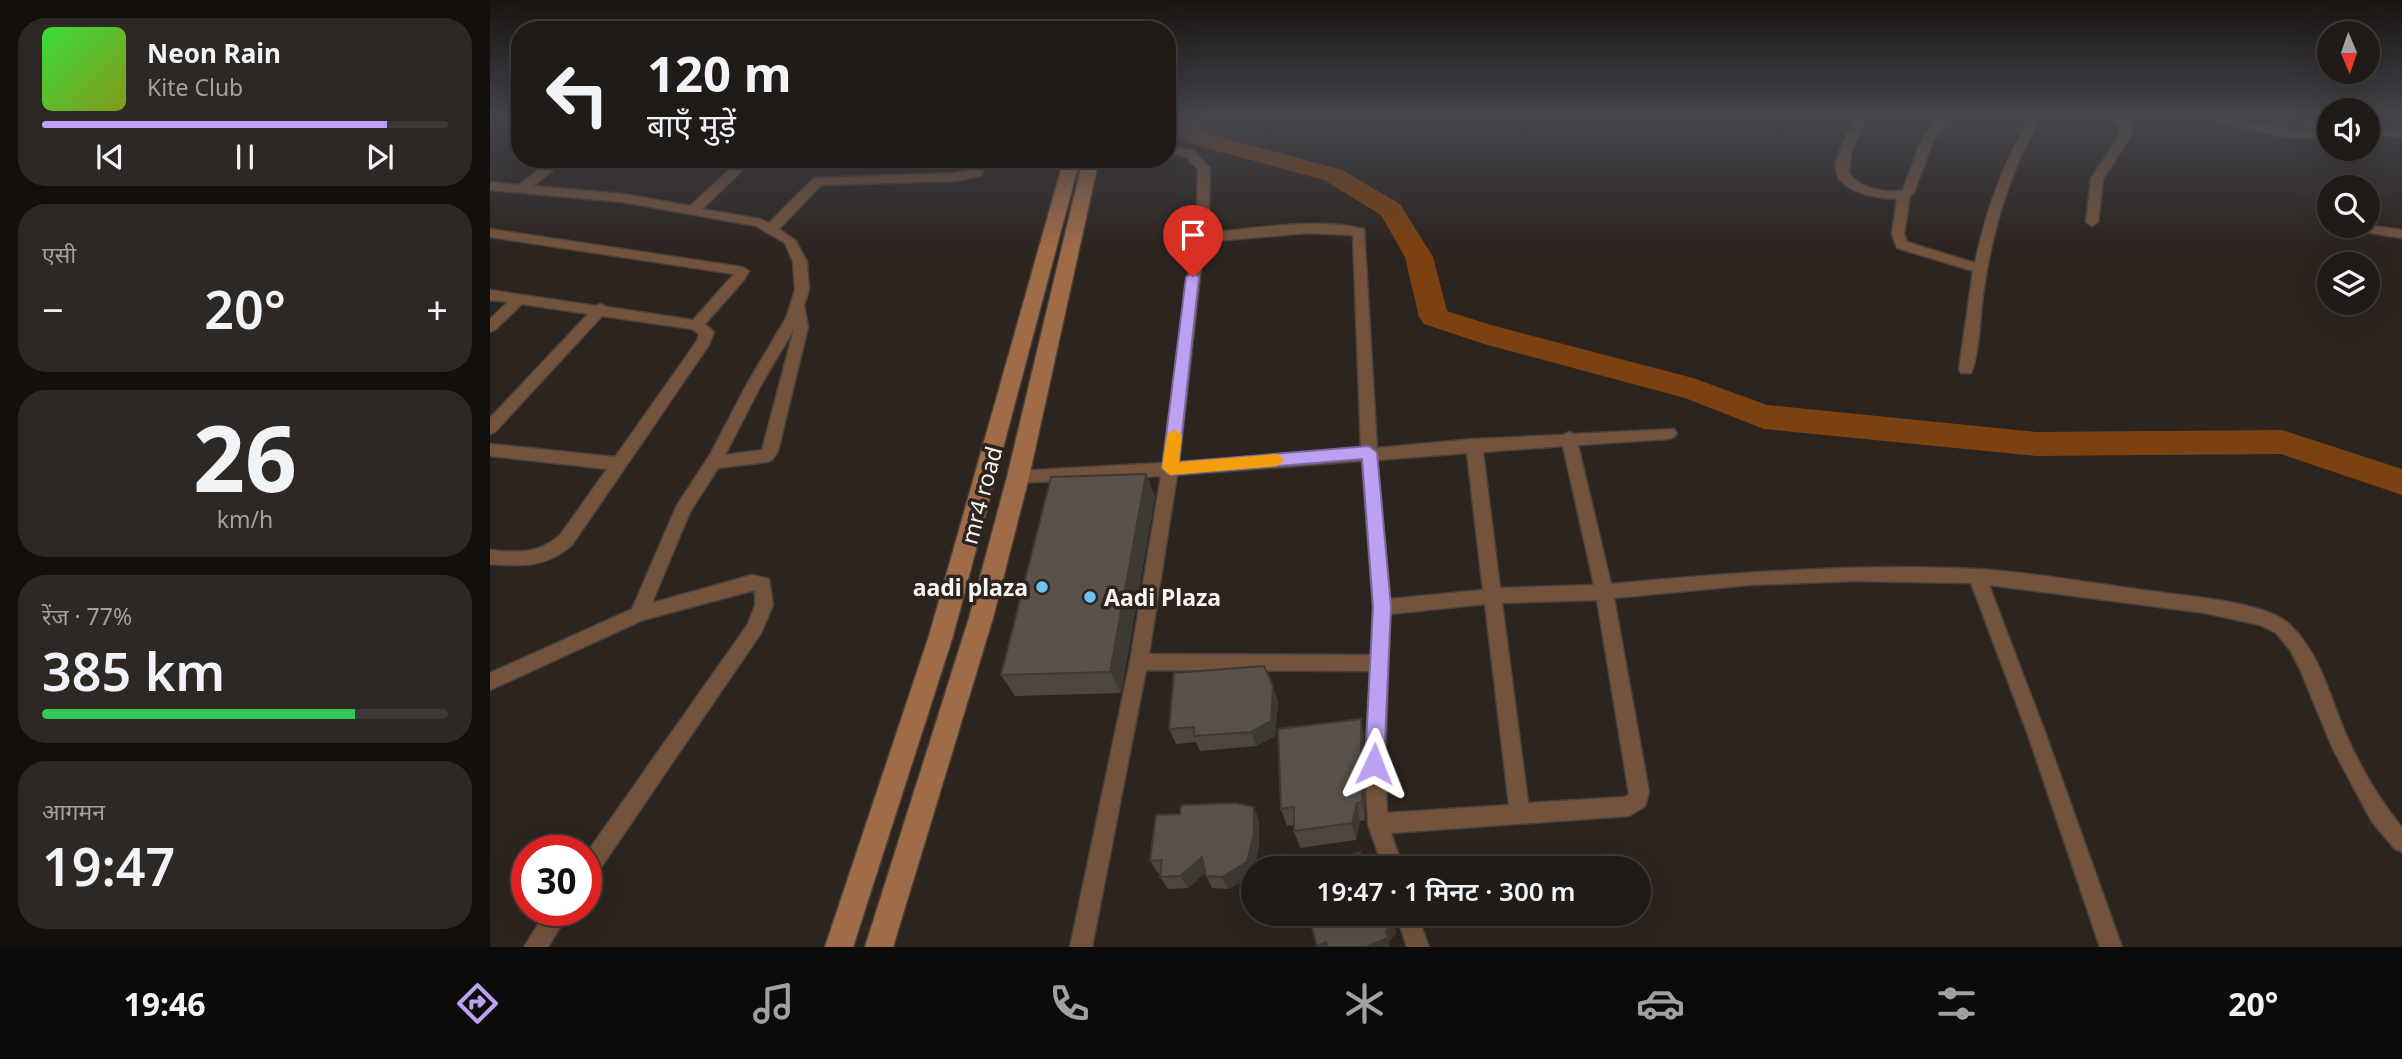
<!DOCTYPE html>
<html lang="hi">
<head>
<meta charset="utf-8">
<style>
  :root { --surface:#211b17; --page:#2d2824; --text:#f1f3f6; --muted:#a2a1a1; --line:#3e3936; --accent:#bca0f2 }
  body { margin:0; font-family:"Noto Sans","Noto Sans Devanagari",sans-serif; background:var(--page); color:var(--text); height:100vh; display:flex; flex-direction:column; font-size:26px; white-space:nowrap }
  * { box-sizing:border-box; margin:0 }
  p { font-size:23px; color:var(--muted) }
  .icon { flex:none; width:38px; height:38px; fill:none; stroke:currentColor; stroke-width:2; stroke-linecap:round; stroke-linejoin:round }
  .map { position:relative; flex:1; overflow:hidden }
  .side { display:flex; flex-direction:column; gap:18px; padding:18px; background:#120f0d; width:490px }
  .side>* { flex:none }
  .top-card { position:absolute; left:21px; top:21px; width:665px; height:147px; border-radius:28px; box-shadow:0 7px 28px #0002,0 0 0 2px var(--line); background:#211b17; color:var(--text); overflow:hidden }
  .needle { width:46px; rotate:178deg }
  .fabs { position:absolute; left:1827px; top:21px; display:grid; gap:14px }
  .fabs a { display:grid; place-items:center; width:63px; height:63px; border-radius:50%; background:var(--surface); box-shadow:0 7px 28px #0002,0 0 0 2px var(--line); font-size:35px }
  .speed { position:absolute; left:21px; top:835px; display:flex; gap:14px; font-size:35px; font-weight:700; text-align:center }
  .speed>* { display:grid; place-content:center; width:91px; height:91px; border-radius:50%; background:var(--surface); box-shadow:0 7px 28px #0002,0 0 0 2px var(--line); line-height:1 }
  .speed .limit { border:10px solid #d22; background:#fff; color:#111 }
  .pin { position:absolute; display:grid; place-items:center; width:60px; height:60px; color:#fff; margin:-72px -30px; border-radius:50% 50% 50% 0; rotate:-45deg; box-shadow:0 0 7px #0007 }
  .pin .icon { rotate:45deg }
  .me { position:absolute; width:77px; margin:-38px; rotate:2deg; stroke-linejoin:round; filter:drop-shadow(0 0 5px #0008) }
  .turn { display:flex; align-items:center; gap:24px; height:147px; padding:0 21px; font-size:32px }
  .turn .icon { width:91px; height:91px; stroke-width:2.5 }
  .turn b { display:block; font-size:49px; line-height:60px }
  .big { font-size:52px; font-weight:600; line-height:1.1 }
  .side .card { flex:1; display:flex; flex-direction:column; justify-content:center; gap:10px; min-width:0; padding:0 24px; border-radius:28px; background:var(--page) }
  .side .dial { align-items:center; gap:0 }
  .dial b { font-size:91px; line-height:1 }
  .song { display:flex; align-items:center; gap:21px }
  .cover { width:84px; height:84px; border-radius:10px; background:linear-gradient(135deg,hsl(120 70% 55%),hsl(70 70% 35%)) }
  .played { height:7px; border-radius:4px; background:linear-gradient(90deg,var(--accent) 85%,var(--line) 85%) }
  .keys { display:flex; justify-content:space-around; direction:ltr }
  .heat { display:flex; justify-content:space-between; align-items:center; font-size:38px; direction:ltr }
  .charge { height:10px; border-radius:5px; background:linear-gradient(90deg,#34c759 77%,var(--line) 0) }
  .trip { position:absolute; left:751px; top:856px; width:410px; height:70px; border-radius:35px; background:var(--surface); box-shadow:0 7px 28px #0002,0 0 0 2px var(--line); font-weight:600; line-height:70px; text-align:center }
  .menu { display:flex; height:112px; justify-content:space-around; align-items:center; background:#0d0b09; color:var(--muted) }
  .menu .icon { width:49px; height:49px }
  .menu .selected { color:var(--accent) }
  .menu b { font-size:32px; color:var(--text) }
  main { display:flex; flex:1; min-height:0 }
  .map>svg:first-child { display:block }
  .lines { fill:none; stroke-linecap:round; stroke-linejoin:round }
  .river { fill:#7c4111; fill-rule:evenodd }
  .street-casing { stroke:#49413c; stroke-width:3 }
  .secondary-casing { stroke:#49413c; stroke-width:3 }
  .street { fill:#74533d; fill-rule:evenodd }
  .secondary { fill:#a06b47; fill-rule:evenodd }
  .wall { fill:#4d4640 }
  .shaded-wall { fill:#3f3934 }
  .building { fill:#5a514b; stroke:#3f3934; stroke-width:2 }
  .route { fill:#bca0f2; stroke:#7a689d; stroke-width:2 }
  .slow { fill:#f59e0b }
  .poi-dot { fill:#6cc3f2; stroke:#2c241f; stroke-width:2.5 }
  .labels { text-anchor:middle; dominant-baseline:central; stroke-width:7; stroke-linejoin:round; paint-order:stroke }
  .street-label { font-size:23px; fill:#f9f3f0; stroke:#2c241f }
  .poi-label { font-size:23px; font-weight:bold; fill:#f9f3f0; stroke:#2c241f; text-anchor:end }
</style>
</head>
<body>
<main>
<section class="side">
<div class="card">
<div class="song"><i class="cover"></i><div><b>Neon Rain</b><p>Kite Club</p></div></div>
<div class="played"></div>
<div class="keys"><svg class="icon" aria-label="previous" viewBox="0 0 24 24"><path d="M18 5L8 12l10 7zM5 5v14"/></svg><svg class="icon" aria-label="pause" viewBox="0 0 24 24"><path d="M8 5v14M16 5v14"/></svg><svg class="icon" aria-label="next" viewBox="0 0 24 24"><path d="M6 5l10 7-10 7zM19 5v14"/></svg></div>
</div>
<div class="card"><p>एसी</p>
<div class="heat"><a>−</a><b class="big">20°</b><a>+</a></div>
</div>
<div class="card dial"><b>26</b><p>km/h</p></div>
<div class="card"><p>रेंज · 77%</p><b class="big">385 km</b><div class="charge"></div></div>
<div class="card"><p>आगमन</p><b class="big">19:47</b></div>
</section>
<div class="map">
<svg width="1912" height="947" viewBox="0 0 1912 947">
  <rect width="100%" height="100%" fill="#2c241f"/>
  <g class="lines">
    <!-- river -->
    <path class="river" d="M677,116H695L720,134L852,170L910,204L943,257L957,311L1001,325L1203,378L1277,405L1546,432L1792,430L1912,469V495L1791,454L1546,456L1274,429L1195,398L994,344L934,324L929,317L915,257L891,215L834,180L702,144L677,126Z"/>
    <!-- street casing -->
    <g class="street-casing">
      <path id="street" d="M1366,116H1377L1361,153L1359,173C1368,188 1396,194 1413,190L1432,138L1450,116H1462L1444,139L1424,192L1420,196L1414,234L1417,242L1485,263C1496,210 1513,163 1541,116H1552C1520,170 1503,226 1494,288C1490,310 1490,354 1481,373H1471L1469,369L1483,271L1407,248L1402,234L1407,199C1387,198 1342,192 1346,163C1349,147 1360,131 1366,116Z
        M1616,116C1631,116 1637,117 1643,132L1613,179L1608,222L1602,226L1596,222L1601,179L1631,132L1628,124Z
        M1705,116C1743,116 1780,129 1818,131L1808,116H1819L1831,132L1821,138L1790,136Z
        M1878,128L1912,131V137L1878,134Z
        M677,145L704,151L720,168L719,208L715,233C766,229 824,217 874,229L887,448L984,439L1073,435L1079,432L1084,434L1184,429L1187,433L1184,437L1179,439L1088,445L1121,584C1242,573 1363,563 1485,569C1543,572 1609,585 1668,592C1701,597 1777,602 1800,625C1829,652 1840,696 1855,732C1869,765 1889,800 1912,827V852L1905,849L1882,822L1842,747L1810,669L1800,650L1786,633L1770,625L1715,613L1499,585L1555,732L1632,947H1610L1537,732L1481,583L1365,581L1260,585L1124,598L1159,792L1155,806L1139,816L901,833L913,868H893L878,824L875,764L880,671L656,670L602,947H580L640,662L671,476L528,483L522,481L520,477L522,473L528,471L673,463L707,208L708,169L696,157L677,152ZM817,233L863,235L871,449L689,462L714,242ZM1073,446L1104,585L1010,588L993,452ZM977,453L993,590L900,599L887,460ZM872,461L883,607L881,655L659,654L687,475ZM1107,600L1139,794L1135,797L1038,803L1012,603ZM995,604L1019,805L897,813L895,764L900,614Z
        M63,159H77L43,186L133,194L200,206L251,159H264L212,209L270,219L279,223L324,178L466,173L482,170L487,159H499L491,176L466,181L331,185L289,229L306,241L317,262L319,290L314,305L318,327L288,451L282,460L277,462L228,468L200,512L162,603L262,575L279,579L283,605L271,633L103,879L96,882V854L258,624L265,605V590L153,620L0,690V673L142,609L187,505L221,453L257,384L296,318L305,290L303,262L295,243L266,226L133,202L0,190V182L29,185ZM304,329L272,450L235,455L271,385Z
        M1878,225L1912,230V238L1862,230L1856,226Z
        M0,229L252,267L259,271L254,280L215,324L224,332L219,345L82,545C58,567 31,567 0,564V550C27,553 49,554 70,535L117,469L0,456V444L125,457L207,341L209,334L202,329L112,316L5,432L0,434V418L98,314L32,304L5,330L0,332V319L18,302L0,300V290L106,306L111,304L117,307L203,320L244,274L0,237Z
        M57,910H81L58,947H34Z
        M906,914H927L939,947H917Z"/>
    </g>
    <!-- secondary casing -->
    <g class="secondary-casing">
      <path id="secondary" d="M574,159H590L463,636L363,947H335L439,636Z
        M593,159H609L539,477L503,618L403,947H375L479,618L517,477Z"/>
    </g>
    <!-- street -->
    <use href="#street" class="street"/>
    <!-- secondary -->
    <use href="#secondary" class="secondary"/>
  </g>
  <!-- wall -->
  <path class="wall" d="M656,474L665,497L631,693L525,696L511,675Z
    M783,686L788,702L785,736L766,746L710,751L706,742L686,744L679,729Z
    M871,719L874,738L875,820L870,821L866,840L810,848L804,831V825L797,826L791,809Z
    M764,807L769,821V847L763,875L738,889L722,888L715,873L698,888L678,889L670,877V873H668L660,861L690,814Z"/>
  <!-- shaded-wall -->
  <path class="shaded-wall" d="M656,474L665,497L631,693L620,672Z
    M783,686L788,702L785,736L766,746L761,732Z
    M871,719L874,738L875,820L872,802Z
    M867,803L870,821L866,840L862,823Z
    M764,807L769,821V847L764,868H763V875L738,889L732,877Z
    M712,857L719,869L698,888L690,876Z
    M905,923L906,934L899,941L900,947H876Z
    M836,942L837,947H828L827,946Z"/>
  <!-- building -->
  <path class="building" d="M656,474L620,672L511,675L561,477Z
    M774,666L783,686L781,721L761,732L704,736V727L679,729L684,673Z
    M871,719L872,802L867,803L862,823L804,831V807L791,809L788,729Z
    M746,803L764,807V833L757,862L732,877L716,876L712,857L690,876L670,877L672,860L660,861L666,815L690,814L691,805Z
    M870,852L873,862H890L892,868H827Z
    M818,914H902L905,923L896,931L898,938L876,947H837L836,942L827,946Z"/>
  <!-- sky -->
  <linearGradient id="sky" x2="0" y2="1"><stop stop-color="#181411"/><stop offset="0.47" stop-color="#45454d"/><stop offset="1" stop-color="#45454d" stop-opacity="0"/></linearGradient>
  <rect width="1912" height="249" fill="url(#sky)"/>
  <!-- route -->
  <path class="route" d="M703,273L709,277L689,462L879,446L887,452L901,607L894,764L891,771L884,773L878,771L875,764L883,607L872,459L680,475L672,468L696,277Z"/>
  <!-- slow -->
  <path class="slow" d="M684,429L692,435L689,462L787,454L795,460L787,466L680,475L672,468L677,435Z"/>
  <!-- markers -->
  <g class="poi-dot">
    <circle cx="552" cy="587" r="7"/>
    <circle cx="600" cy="597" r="7"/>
  </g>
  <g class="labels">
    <!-- street labels -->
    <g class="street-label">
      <text transform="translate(491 495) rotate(-75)">mr4 road</text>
    </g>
    <!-- poi labels -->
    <g class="poi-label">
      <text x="538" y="587">aadi plaza</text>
      <text x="614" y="597" text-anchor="start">Aadi Plaza</text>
    </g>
  </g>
</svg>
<div class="fabs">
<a><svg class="needle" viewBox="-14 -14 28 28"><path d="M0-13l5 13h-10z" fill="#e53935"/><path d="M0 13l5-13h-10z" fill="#a2a1a1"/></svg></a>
<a><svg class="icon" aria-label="sound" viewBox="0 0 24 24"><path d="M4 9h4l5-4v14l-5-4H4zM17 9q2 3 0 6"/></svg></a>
<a><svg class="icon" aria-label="search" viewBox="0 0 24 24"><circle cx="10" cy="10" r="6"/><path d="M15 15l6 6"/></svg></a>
<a><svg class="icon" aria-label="layers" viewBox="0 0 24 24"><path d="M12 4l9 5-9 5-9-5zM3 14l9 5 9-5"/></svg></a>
</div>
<div class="speed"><div class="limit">30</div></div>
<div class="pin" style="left:703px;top:277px;background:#d93025"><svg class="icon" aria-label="arrive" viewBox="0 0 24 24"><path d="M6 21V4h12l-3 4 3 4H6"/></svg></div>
<svg class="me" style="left:884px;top:764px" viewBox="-20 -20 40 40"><path d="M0-17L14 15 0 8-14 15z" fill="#bca0f2" stroke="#fff" stroke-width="4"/></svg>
<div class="trip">19:47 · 1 मिनट · 300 m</div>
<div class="top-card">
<div class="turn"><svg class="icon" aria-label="left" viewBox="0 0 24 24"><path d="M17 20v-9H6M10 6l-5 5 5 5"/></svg><div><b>120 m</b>बाएँ मुड़ें</div></div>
</div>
</div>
</main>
<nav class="menu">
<b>19:46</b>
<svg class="icon selected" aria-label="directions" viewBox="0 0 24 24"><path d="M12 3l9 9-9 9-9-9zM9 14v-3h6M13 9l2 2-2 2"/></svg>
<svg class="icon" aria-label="music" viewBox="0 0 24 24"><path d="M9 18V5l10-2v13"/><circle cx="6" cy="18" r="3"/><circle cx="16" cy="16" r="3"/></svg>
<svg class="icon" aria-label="phone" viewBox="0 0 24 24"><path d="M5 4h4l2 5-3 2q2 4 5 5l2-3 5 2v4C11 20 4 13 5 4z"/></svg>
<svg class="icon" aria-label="climate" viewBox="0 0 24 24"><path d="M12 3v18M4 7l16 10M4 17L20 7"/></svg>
<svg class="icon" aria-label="car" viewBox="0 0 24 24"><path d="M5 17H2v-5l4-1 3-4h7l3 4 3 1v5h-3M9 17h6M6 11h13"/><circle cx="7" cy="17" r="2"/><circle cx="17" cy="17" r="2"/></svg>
<svg class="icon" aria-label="filters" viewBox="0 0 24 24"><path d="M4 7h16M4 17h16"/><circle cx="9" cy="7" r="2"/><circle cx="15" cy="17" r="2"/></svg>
<b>20°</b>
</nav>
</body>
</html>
